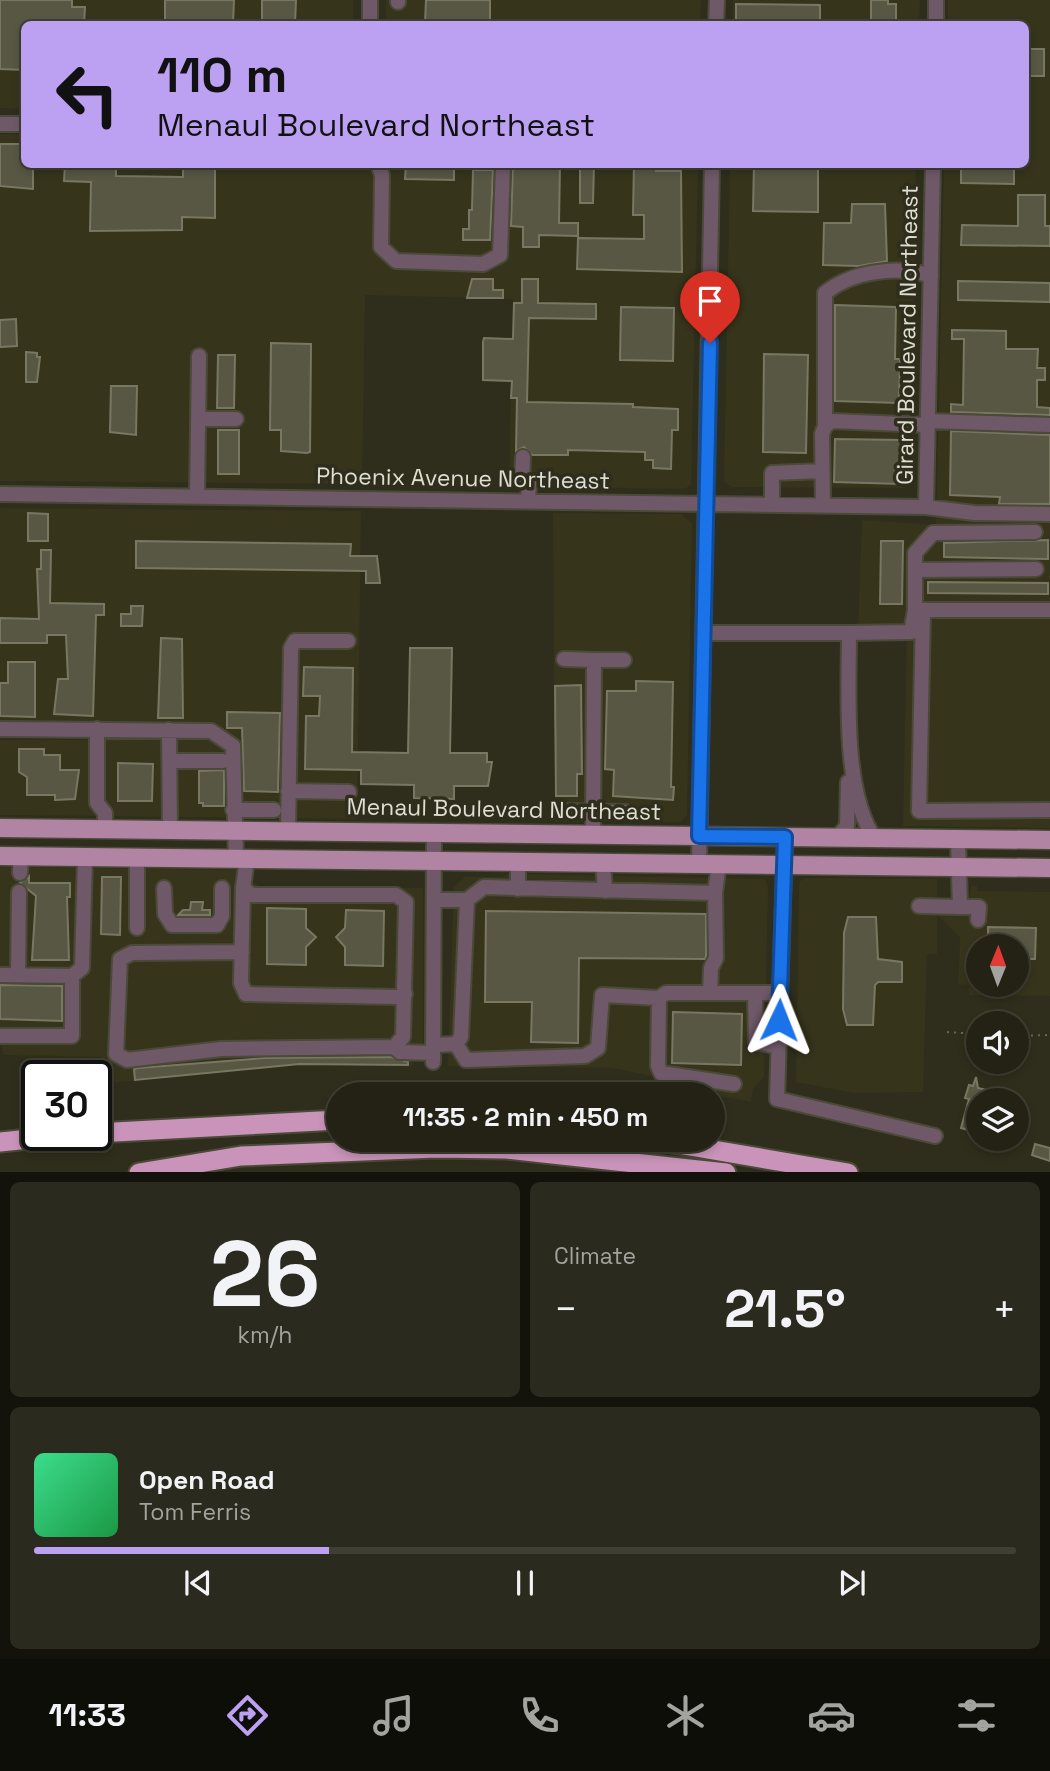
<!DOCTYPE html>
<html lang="en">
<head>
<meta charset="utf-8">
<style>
  :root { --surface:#232215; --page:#2b2a1e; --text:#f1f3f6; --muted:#a3a4a0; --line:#403f34; --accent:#bca0f2 }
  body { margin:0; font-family:"Space Grotesk",sans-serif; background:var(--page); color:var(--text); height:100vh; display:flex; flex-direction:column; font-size:26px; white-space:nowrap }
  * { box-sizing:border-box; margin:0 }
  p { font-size:23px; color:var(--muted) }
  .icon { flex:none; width:38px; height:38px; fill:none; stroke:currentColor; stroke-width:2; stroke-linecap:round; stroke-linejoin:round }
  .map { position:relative; height:1172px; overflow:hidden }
  .panel { display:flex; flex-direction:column; gap:10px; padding:10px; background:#13130c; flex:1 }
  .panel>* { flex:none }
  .hud { position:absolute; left:21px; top:21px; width:1008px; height:147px; border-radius:10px; box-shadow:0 4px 10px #0003,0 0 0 2px var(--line); background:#bca0f2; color:#111; overflow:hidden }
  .needle { width:46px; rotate:1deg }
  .fabs { position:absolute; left:966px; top:934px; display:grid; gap:14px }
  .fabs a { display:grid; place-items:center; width:63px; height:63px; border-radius:50%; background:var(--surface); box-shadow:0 4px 10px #0003,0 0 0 2px var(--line); font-size:35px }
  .speed { position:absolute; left:21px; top:1060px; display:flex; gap:14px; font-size:35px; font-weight:700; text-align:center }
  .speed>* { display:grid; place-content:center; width:91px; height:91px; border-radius:50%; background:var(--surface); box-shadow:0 4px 10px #0003,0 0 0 2px var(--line); line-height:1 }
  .speed .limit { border:4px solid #111; border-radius:10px; background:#fff; color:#111 }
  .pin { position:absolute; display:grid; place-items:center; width:60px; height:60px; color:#fff; margin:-72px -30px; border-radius:50% 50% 50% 0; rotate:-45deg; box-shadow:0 0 7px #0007 }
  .pin .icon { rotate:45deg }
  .me { position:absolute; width:77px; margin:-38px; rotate:2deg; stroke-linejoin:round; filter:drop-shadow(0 0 5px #0008) }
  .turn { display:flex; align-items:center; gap:24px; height:147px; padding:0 21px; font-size:32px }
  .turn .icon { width:91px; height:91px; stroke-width:2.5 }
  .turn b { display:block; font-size:49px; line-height:60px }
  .big { font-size:52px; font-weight:600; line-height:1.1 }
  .panel .tile { flex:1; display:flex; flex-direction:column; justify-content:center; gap:10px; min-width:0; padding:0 24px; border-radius:10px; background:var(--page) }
  .panel .dial { align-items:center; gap:0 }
  .dial b { font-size:91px; line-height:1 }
  .song { display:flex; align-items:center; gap:21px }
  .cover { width:84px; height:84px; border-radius:10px; background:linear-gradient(135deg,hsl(150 70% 55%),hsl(140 70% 35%)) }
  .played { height:7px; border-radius:4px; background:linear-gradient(90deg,var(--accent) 30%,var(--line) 30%) }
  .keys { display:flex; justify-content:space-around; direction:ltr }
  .heat { display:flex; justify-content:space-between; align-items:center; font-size:38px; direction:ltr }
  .panel .tiles { flex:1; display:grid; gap:10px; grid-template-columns:1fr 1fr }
  .tile:last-child { grid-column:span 2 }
  .trip { position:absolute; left:326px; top:1082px; width:399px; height:70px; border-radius:35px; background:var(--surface); box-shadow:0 4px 10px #0003,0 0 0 2px var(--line); font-weight:600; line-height:70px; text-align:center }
  .menu { display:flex; height:112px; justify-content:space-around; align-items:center; background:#0e0e08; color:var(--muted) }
  .menu .icon { width:49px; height:49px }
  .menu .active { color:var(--accent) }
  .menu b { font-size:32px; color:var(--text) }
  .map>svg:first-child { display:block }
  .built { fill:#36341b; fill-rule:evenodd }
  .building { fill:#585744; stroke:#787762; stroke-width:2 }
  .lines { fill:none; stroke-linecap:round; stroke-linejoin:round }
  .minor-casing { stroke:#4b4a39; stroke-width:18 }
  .major-casing { stroke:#4b4a39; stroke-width:21 }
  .highway-casing { stroke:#4b4a39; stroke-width:23 }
  .path { stroke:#696858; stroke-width:2; stroke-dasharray:2 5; stroke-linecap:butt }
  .minor { stroke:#6f5968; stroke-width:14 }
  .major { stroke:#b184a3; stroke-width:18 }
  .highway { stroke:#ca94ba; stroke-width:19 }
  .route-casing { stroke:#114b97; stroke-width:18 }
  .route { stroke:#1a73e8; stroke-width:12 }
  .labels { text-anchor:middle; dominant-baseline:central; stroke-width:7; stroke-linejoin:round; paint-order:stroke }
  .street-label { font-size:23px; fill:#deded3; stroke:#2f2e1c }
</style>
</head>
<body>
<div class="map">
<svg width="1050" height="1173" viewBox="0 0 1050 1173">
  <rect width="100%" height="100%" fill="#2f2e1c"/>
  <!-- built -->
  <path class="built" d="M0,0H353V24H24V109L0,108Z
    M386,0H701L700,24H386Z
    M733,0H920L919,24H732Z
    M948,0H1050V828L903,826L907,628L858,627L862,520L936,525L944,165L1026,164V24H948Z
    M0,134H24V164L698,165L691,485L684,489L509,486L513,299L365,295L362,484L0,481Z
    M730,165H916L909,482L904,488L732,487L724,482Z
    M0,508L361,511L357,819L0,815V740H152L153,727L0,726Z
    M553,513L681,514L692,523L687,815L680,822H555Z
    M0,867L247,870L252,882L260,886L423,888V1049H413V1065L299,1064L101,1084V1057L4,1055L0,1042Z
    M507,874L765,879L768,888L764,1077L753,1088L751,1102L683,1089L653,1076L612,1068L448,1066L454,887L465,877H504Z
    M807,878L937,879V913L968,916L971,886H977V891L1050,892V996L969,995V985L958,984L960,937L937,914V954H927L923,1092L854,1093L796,1082L799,886L800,881ZM978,947H1017V985H978Z"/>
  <!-- building -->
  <path class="building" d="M0,0H72V7H85L84,24H24V70L0,69Z
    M165,0H234L233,24H171V21H165Z
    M262,0H296L295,24H262Z
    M426,0H490V24H425Z
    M871,0H888V4H896V24H871Z
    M736,4L820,5V24H736Z
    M1026,49H1044V76H1026Z
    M0,144H24V164H33V189L0,186Z
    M65,164H116V176L183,177V164H215V218L182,217V230L90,231L91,182L64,181Z
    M406,164H454V180L405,179Z
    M513,164H560L559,223H578V236L539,235V247H523V227L511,226Z
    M580,164H594L593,203H580Z
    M634,164H656V171H681L682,272L577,269L578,238L644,239V215H633Z
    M754,164H818V212L753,211Z
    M961,164H1014V184L961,183Z
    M473,170H493L490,240H463V229H469V210H472Z
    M1018,195H1045V226H1050V246L961,245L962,225L1018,226Z
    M852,204H885L887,261L859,266L823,265L824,223H851Z
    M472,279H493V290H503V298H467Z
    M522,279H538V303L596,304V319L529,318L527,402L633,404V407L678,409V430H672L671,469L653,468V460H645V452L568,450V455H532L524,447L516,451L517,398H511L512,381L483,380V342L484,338L513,339L514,303H522Z
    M958,281L1050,283V302L958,300Z
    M835,305L896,307L895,359H900L899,403L835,401Z
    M621,307L674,308L673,361L620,360Z
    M16,319L17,346L0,347V320Z
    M952,330L1006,331V349H1038L1037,368H1045V380H1037V407L1050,408V415L951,412V404L963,405L964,339H952Z
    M271,343L311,344L310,452L307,453L281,451V430H270Z
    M26,352L37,353V357H40L37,382H26Z
    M764,354L808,355L806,453L763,452Z
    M218,355H235L234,408H217Z
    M111,386H137L136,435L110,432Z
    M218,430H239V474H218Z
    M951,431L1050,435V504H999L1000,497L950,495Z
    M835,439L902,440L901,484L834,482Z
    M28,513L48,514V541H28Z
    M1048,540V559L944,557V543Z
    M136,541L351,544L350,556H377L380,583H366V571L136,568Z
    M881,541H903L902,604H880Z
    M41,550H51L50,603L104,604V615H96L93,716L54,714L58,679H68L66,635H47V643H0V618L39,619L37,569H41Z
    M928,582L1048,583V594L928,593Z
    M131,606H143L142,626H121V614H131Z
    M161,638L182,639L183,718H158Z
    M410,648H452L450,753H487V762H492L488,786H454V799L414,798V785L361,784V770L305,769L306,716H319L320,696H303L304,667L353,668L352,752L408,753Z
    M8,662H35V717L0,716V683H8Z
    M636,681L673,682L671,787H674L673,800L613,796L614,770L605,769L607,691H636Z
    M581,685L582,774H577V796H556L555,686Z
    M227,712L280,713L278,792L244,791L242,728H227Z
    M19,749H44V755H60V770H79L75,799L55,800V795H27V777L19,772Z
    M118,763L153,764L152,801H118Z
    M224,770V806H203V803H199V771Z
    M29,876V883H70V897H67L69,960H32L36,896L20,883Z
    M102,877H121L120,935L101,934Z
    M191,902H203L202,910H210V915H178L183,910H190Z
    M267,908L306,909V928L316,937L306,947V965L267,964Z
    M346,910L384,911L383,966L345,965V947L336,937L345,928Z
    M486,911L706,914V956L705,959L579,958L578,1043L531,1042L532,1002H485Z
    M848,917H876L878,959L902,962V982H878L875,985L873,1025H847L843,1009L844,933Z
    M988,927L1036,928L1035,959H1017V947H988Z
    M0,985L62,986V1021L0,1019Z
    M673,1012L742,1014L741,1065L672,1063Z
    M391,1057L408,1062V1065L299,1064L135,1080L134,1069L138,1068L265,1058Z
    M976,1077L978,1088L987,1090L984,1101H978V1133L961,1128L969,1099L965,1098L969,1085L973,1086Z
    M1035,1144L1050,1148V1161L1032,1155Z"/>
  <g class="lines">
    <!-- minor casing -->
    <g class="minor-casing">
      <path id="minor" d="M398,2V0
        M370,24V0
        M716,24L717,0
        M936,24V0
        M0,124H24
        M378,164L382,175L381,247L396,261L483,264L500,255L503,164
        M199,419H236
        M928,421L1050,425
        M825,426V293C852,271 898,265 931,276
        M523,457L522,482H529L528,501
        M0,494L926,507L974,513L1050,514
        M197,497L199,356
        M772,505V473L822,471
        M823,505L822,434L825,426L832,421L927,425
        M926,507L933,164
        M915,570L1036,569
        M915,610H1050
        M923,610L919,811L1050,810
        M704,633H849C849,691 842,792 875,839
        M849,633L911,632L915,610V553L933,533L1035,532
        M564,659L594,660
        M0,729L211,731L233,746L236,858
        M97,729V803L105,813V829
        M169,730L170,829
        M170,761H223
        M288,791L349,792
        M233,810H274
        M562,811L626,812
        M288,831L291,648L295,641H348
        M593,835L594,660H624
        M785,837L777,1099L935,1136
        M836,839L847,826L848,782
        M603,863L605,891
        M699,864L712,164
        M719,864L715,893L716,958L711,968L710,993H780
        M20,873L21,856
        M164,888L165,914L172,925H217L222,916V888
        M243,888L241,983L246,994L397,997L405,994
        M518,889V861
        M467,900L484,887L715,893
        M919,906L960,907L958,841
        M960,907H979L978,920
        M137,928V858
        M242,952L132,953L120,959L116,1054L127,1060L221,1049L394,1047L403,1037L406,902L396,895H252L243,888L247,859
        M0,975L72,976L82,968L85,857
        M18,975L19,892
        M710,993H666L659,998L658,1066L661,1073L734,1084
        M755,994L756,1042L778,1047
        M0,1036H72V976
        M456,1044L466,1060L585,1056L598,1048L602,995L659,998
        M433,1045L456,1044L461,1037L467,900H434
        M394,1047L400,1052L433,1053
        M433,1062L434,832"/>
    </g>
    <!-- major casing -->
    <g class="major-casing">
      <path id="major" d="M0,828L1050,840
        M0,856L1050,868"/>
    </g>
    <!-- highway casing -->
    <g class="highway-casing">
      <path id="highway" d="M96,1133L338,1120
        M649,1139L848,1173
        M0,1142L58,1136
        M139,1173L241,1156L436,1148L506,1149L726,1173"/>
    </g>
    <!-- path -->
    <path class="path" d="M947,1032L978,1034
      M1017,1036L1050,1035"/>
    <!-- minor -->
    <use href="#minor" class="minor"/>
    <!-- major -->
    <use href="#major" class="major"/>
    <!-- highway -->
    <use href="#highway" class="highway"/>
  </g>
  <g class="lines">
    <!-- route casing -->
    <g class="route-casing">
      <path id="route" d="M710,343L699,836L785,837L779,1020"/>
    </g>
    <!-- route -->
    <use href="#route" class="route"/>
  </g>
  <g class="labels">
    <!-- street labels -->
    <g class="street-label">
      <text transform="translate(907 335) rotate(-89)">Girard Boulevard Northeast</text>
      <text transform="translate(463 478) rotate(1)">Phoenix Avenue Northeast</text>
      <text transform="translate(504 809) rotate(1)">Menaul Boulevard Northeast</text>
    </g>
  </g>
</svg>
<div class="fabs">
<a><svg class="needle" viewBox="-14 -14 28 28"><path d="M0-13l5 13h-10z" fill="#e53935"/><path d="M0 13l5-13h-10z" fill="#a3a4a0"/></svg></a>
<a><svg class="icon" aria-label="sound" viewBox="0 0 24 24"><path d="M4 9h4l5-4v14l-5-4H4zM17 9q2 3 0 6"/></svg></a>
<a><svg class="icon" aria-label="layers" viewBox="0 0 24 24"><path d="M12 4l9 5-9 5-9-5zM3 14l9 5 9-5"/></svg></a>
</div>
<div class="speed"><div class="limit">30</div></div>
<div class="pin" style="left:710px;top:343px;background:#d93025"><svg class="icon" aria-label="arrive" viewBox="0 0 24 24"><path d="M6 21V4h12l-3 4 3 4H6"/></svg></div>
<svg class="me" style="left:779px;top:1020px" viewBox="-20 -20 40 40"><path d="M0-17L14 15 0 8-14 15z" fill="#1a73e8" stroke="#fff" stroke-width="4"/></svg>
<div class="trip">11:35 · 2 min · 450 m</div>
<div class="hud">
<div class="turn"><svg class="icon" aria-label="left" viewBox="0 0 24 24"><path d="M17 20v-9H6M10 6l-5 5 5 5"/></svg><div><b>110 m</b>Menaul Boulevard Northeast</div></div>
</div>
</div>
<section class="panel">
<div class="tiles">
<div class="tile dial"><b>26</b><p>km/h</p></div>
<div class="tile"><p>Climate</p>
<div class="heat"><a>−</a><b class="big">21.5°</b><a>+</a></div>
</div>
<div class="tile">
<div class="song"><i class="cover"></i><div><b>Open Road</b><p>Tom Ferris</p></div></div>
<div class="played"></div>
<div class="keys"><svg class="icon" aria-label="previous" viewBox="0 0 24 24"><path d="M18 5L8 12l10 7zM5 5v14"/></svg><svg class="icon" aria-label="pause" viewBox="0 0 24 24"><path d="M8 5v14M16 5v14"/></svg><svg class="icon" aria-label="next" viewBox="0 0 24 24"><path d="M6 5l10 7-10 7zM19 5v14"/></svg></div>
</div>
</div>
</section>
<nav class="menu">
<b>11:33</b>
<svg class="icon active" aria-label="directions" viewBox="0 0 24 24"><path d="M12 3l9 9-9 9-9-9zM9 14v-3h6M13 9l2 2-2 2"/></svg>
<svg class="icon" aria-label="music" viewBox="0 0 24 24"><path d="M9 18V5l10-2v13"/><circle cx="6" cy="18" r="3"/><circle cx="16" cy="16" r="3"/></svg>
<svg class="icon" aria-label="phone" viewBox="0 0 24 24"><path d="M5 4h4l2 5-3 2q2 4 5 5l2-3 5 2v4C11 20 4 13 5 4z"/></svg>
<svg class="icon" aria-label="climate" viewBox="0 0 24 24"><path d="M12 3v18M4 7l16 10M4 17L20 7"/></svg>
<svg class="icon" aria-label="car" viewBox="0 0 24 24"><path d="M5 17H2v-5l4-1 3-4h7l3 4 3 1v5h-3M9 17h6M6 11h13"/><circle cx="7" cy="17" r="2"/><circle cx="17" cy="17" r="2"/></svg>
<svg class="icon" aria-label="filters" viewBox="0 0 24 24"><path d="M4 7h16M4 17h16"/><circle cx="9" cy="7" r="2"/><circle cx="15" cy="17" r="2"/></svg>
</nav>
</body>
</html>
